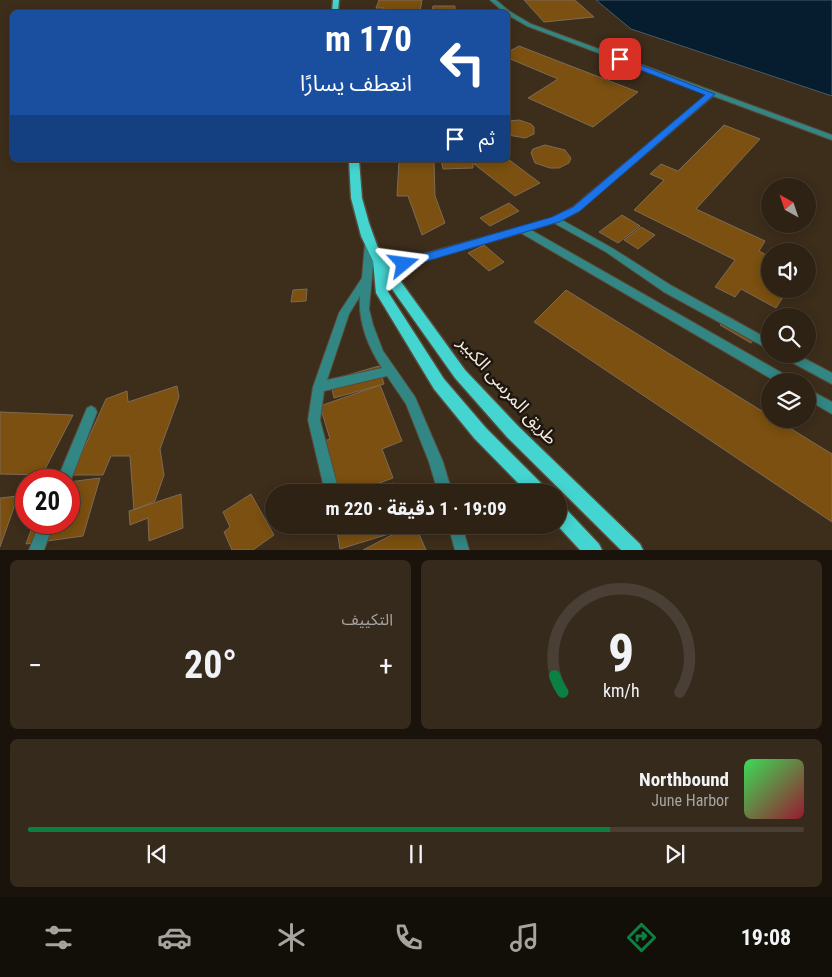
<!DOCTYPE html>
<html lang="ar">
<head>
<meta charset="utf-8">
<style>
  :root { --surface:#2e2214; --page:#362a1d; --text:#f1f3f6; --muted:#a7a4a0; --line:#493f34; --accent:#0b8043 }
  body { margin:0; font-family:"Roboto Condensed","Noto Sans Arabic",sans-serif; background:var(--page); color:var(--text); direction:rtl; height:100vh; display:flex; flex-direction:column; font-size:19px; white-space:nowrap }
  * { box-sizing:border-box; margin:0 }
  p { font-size:16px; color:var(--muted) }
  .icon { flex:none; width:28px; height:28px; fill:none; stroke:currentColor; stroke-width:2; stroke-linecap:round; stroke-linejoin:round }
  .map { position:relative; height:550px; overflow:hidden; direction:ltr }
  .panel { display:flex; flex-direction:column; gap:10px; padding:10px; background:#19130b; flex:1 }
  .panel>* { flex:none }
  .hud { position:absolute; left:10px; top:10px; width:500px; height:152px; border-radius:8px; box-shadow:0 2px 12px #0003,0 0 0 1px var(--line); direction:rtl; background:#1a4fa0; color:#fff; overflow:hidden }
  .needle { width:32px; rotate:320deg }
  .tools { position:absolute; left:761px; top:178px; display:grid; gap:10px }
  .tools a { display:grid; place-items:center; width:55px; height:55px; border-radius:50%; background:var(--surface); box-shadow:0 2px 12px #0003,0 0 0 1px var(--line); font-size:25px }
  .speed { position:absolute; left:15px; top:469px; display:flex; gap:10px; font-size:25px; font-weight:700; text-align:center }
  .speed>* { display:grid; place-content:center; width:65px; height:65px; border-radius:50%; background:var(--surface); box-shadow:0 2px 12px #0003,0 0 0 1px var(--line); line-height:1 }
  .speed .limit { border:8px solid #d22; background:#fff; color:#111 }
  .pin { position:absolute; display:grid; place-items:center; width:42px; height:42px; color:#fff; margin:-21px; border-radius:10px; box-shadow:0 2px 8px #0006 }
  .me { position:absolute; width:55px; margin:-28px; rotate:74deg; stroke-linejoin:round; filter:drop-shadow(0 0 4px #0008) }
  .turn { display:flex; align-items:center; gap:18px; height:105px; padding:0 15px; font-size:22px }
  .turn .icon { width:65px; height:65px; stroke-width:2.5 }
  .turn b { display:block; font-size:35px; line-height:42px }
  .then { display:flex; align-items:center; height:48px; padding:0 15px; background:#0003; gap:10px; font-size:19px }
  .big { font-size:38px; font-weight:700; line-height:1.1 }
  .panel .tile { flex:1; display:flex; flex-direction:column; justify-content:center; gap:8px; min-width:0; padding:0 18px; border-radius:8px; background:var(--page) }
  .panel .dial { align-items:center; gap:0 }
  .dial svg { height:130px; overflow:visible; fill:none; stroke:var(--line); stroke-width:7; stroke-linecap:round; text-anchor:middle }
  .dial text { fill:var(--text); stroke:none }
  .song { display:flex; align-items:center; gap:15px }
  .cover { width:60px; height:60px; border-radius:8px; background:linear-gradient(135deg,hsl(130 70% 55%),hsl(350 70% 35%)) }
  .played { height:5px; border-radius:2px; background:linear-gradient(90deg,var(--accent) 75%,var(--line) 75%) }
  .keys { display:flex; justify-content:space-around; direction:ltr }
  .heat { display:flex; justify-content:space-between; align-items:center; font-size:28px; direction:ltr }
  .panel .tiles { flex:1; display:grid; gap:10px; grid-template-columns:1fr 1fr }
  .tile:last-child { grid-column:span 2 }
  .trip { position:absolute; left:265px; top:484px; width:302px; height:50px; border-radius:25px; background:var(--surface); box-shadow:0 2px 12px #0003,0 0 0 1px var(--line); font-weight:700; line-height:50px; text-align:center; direction:rtl }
  .tab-bar { display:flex; height:80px; justify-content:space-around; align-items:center; background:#120e08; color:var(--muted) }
  .tab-bar .icon { width:35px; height:35px }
  .tab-bar .on { color:var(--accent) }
  .tab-bar b { font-size:22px; color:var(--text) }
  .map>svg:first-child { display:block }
  .water { fill:#061d30; stroke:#4d5a64 }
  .building { fill:#7b5010; stroke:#7d6b57 }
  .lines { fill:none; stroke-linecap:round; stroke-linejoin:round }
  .lane-casing { stroke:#5a4b3a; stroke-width:2 }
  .street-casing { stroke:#5a4b3a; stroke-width:2 }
  .primary-casing { stroke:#5a4b3a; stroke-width:3 }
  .lane { fill:#328683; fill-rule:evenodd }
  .street { fill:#328683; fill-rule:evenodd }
  .primary { fill:#44d5d0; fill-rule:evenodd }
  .route { fill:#1a73e8; stroke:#114b97 }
  .labels { text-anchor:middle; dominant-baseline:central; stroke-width:5; stroke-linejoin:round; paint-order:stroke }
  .near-street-label { font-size:18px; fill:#f4eade; stroke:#1e170f }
</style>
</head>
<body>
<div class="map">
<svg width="832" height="550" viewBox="0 0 832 550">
  <rect width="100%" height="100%" fill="#3d2d1b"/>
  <!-- water -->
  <path class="water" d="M596,0H832V96L631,29Z"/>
  <!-- building -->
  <path class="building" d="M379,0H422L420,12H383L384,8H376Z
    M524,0H575L594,17L544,22Z
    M433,6H455V12H432Z
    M519,46L638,92L593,127L528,98L558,79L508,58V52Z
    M519,120L531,124L534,127V134L525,138L508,135V121Z
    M724,125L760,139L696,209L765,241L759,251L770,257V289H788L776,308L741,289L735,297L715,287L735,260L634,210L664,180L650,174L661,164L678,171Z
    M545,145L565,150L571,158L569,163L559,168H550L535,163L531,153L533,149Z
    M508,159L540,183L515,196L474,164L482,160Z
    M399,160H434L435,196L445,223L422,235L408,196H397Z
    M441,160H473V168L443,169Z
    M509,203L519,211L490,226L480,218Z
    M622,215L640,226L618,243L599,232Z
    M641,227L655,235L638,249L624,240Z
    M484,245L504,262L489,271L468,253Z
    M307,289L306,301L291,302L293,290Z
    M566,290L770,416V419H775L832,454V522L534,322Z
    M728,316L758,334L751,343L720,325Z
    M379,366L384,384L334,398L330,380Z
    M380,385L402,441L382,449L393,478L355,492H333L319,443L330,439L320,406Z
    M177,386L179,397L160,449L164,475L155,501L134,510L130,456H111L103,475H72L106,399L127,391L128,402Z
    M0,412L73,415L42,475L0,474Z
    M100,478L83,536L26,544L34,522H69V482Z
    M393,483L396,492H358Z
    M181,494L183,528L149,541L148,518L130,525L129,511Z
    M251,494L274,535L253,550H232L224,532L230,527L223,512Z
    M18,496L0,547V498Z
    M336,525H404L405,529L340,549Z
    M411,525H415L426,550H363Z"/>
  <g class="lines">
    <!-- lane casing -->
    <g class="lane-casing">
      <path id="lane" d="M490,0H496L509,11L531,24L832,135V140L713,96L579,211L562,220L612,248L672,286L770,340V350L664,292L606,252L554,223L531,230L789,377L791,381H775L521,233L404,267L401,266L399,263L401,260L552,218L573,207L707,94L527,26L508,15V12H504Z
        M780,354H796L832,373V384L782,357Z
        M808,389L832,402V414L808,400Z"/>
    </g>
    <!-- street casing -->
    <g class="street-casing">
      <path id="street" d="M370,240L375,243L369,309L373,325L383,351L415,397L443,462L452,492H438L429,462L406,404L387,376L324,391L320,420L339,492H325L308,420L313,387L339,313L362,278L365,243ZM360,296C358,321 368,347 382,368L327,380L349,314Z
        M91,406L95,408L97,412L69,485V480H57L87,408Z
        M40,522H54L44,550H29Z
        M448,525H462L469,550H455Z"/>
    </g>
    <!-- primary casing -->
    <g class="primary-casing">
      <path id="primary" d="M333,0H339L338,12H332Z
        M349,160H359L362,198L369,223L378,248L383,257L465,370L519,427L640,544L643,550H621L507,437L455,378L387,282L388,292L444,379L486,428L544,486L546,492H527L474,438L434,389L376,293L373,261L361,236L351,198Z
        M559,505L565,508L599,544L602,550H580L557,525Z"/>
    </g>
    <!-- lane -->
    <use href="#lane" class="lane"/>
    <!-- street -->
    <use href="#street" class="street"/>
    <!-- primary -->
    <use href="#primary" class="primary"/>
  </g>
  <!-- route -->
  <path class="route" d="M620,57L715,94L580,211L559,222L404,268L400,266L398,264L400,261L552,217L573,207L705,95L617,61L616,59Z"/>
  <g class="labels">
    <!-- near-street labels -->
    <g class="near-street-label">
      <text transform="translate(508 390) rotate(48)">طريق المرسى الكبير</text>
    </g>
  </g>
</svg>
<div class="tools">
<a><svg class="needle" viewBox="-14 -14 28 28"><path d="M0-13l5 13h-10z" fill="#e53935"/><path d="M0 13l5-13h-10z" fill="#a7a4a0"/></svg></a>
<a><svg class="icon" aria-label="sound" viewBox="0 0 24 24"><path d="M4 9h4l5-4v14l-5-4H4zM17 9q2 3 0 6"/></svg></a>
<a><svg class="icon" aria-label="search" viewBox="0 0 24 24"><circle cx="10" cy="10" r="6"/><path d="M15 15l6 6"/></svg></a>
<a><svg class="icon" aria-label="layers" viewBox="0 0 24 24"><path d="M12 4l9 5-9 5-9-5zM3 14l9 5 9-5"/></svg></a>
</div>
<div class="speed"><div class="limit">20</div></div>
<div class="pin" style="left:620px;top:59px;background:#d93025"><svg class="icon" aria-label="arrive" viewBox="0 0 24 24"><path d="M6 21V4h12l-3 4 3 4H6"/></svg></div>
<svg class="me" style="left:404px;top:264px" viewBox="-20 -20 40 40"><path d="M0-17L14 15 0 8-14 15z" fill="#1a73e8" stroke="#fff" stroke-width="4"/></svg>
<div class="trip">19:09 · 1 دقيقة · 220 m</div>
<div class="hud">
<div class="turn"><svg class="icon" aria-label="left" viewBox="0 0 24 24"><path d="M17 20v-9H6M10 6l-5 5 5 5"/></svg><div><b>170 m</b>انعطف يسارًا</div></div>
<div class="then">ثم<svg class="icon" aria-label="arrive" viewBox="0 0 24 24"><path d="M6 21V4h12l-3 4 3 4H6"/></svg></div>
</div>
</div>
<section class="panel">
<div class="tiles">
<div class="tile dial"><svg viewBox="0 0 100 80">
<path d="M14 69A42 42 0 1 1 86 69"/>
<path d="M14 69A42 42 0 0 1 9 59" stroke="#0b8043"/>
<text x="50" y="56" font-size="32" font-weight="700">9</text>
<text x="50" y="72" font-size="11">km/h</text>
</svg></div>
<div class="tile"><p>التكييف</p>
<div class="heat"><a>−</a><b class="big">20°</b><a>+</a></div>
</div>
<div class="tile">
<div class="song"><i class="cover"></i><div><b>Northbound</b><p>June Harbor</p></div></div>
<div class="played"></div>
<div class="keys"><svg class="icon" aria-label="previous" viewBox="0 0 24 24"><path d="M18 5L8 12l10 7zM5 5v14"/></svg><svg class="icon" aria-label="pause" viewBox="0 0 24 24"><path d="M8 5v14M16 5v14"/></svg><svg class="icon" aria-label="next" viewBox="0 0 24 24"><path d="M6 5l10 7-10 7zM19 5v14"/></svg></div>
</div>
</div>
</section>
<nav class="tab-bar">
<b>19:08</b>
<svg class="icon on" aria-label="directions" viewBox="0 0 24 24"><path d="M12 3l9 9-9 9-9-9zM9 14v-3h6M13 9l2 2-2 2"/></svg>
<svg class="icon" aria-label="music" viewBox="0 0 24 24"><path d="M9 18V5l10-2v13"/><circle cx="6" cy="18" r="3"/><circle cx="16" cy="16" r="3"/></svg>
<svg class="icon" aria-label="phone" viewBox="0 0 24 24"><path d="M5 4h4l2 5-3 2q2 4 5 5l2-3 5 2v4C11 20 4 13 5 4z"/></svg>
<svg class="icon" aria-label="climate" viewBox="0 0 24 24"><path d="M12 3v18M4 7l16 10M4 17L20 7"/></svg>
<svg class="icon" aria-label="car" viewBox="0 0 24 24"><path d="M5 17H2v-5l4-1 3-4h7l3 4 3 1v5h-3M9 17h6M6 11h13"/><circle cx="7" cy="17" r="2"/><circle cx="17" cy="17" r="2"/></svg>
<svg class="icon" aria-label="filters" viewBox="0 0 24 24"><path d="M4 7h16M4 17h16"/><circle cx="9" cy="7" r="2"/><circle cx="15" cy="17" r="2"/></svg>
</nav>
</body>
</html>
